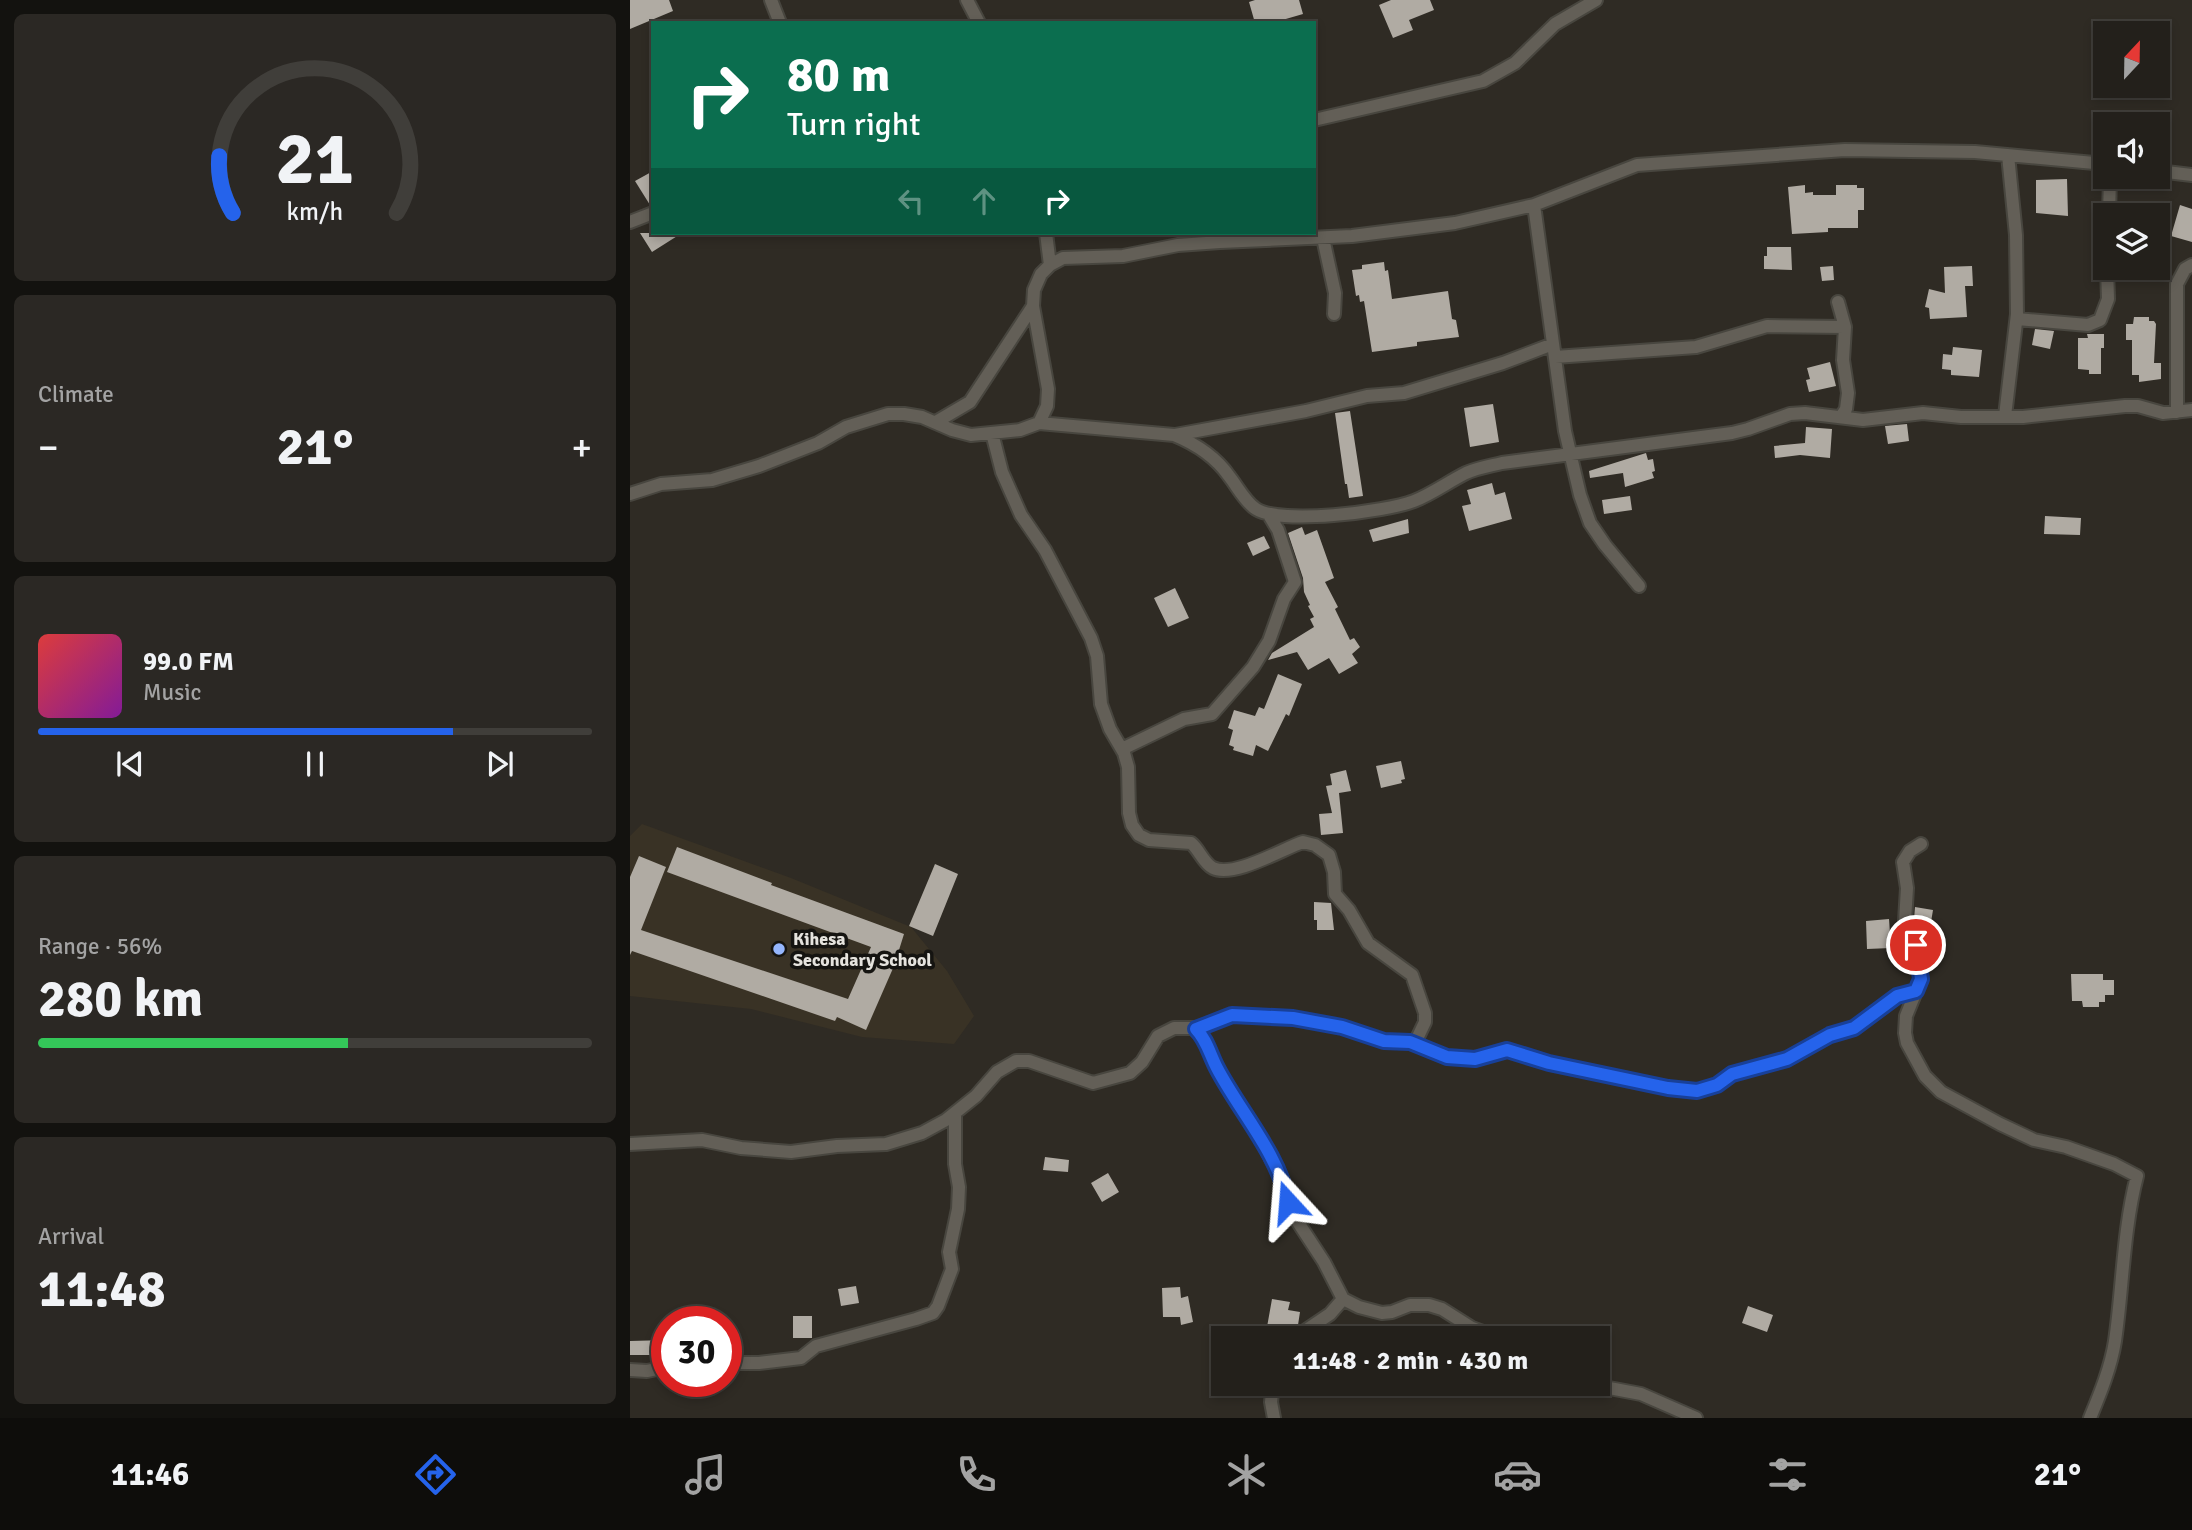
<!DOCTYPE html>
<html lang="en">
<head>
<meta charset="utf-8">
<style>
  :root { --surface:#23201b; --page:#2b2824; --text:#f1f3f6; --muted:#a3a3a3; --line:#403e3a; --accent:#2563eb }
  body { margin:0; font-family:Signika,sans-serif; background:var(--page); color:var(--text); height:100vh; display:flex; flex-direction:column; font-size:26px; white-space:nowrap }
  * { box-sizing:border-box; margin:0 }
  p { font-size:23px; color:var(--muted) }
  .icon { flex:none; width:38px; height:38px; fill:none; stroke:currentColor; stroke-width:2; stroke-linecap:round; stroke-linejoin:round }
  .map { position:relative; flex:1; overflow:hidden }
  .drawer { display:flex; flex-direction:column; gap:14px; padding:14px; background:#13120f; width:630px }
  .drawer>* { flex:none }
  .banner { position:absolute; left:21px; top:21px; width:665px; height:214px; border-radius:0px; box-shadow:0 4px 10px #0003,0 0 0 2px var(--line); background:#0b6e4f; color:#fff; overflow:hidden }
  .needle { width:46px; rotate:22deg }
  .buttons { position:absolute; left:1463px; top:21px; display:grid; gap:14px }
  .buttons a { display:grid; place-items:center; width:77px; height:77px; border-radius:0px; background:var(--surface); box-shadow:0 4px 10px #0003,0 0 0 2px var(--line); font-size:35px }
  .speed { position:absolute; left:21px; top:1306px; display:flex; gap:14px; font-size:35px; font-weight:700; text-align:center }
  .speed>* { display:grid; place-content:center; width:91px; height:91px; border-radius:50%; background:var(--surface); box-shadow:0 4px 10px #0003,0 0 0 2px var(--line); line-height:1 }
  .speed .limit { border:10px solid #d22; background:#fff; color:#111 }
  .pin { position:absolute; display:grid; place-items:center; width:60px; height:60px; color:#fff; margin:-30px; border:4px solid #fff; border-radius:50%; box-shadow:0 2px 7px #0007 }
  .me { position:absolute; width:77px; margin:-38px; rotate:341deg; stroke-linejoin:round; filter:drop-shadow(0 0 5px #0008) }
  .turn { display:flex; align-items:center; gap:24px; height:147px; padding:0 21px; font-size:32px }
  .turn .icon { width:91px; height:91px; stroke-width:2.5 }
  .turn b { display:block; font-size:49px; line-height:60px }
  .lanes { display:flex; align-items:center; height:66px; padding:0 21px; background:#0003; justify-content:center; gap:35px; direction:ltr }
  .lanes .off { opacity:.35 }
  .big { font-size:52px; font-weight:700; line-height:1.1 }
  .drawer .tile { flex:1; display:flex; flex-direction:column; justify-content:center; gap:10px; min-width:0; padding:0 24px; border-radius:10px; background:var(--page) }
  .drawer .dial { align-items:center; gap:0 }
  .dial svg { height:182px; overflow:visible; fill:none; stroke:var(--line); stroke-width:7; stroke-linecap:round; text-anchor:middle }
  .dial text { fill:var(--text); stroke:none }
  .song { display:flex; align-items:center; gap:21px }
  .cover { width:84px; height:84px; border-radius:10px; background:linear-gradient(135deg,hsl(0 70% 55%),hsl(290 70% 35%)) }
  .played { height:7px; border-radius:4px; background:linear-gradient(90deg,var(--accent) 75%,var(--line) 75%) }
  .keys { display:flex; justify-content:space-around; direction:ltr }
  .heat { display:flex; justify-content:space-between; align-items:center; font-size:38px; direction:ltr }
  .charge { height:10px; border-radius:5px; background:linear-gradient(90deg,#34c759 56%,var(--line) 0) }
  .trip { position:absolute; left:581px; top:1326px; width:399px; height:70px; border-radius:0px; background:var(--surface); box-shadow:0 4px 10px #0003,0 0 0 2px var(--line); font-weight:700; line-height:70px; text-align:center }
  .tabs { display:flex; height:112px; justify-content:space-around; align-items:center; background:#0e0d0b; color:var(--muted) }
  .tabs .icon { width:49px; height:49px }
  .tabs .selected { color:var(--accent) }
  .tabs b { font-size:32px; color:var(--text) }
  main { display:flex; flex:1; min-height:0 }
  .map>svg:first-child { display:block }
  .built { fill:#393225 }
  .building { fill:#b0aba3 }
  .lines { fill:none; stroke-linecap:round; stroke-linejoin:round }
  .street-casing { stroke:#48463f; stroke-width:16 }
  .street { stroke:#635f57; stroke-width:12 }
  .route-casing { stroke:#184099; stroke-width:18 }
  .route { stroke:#2563eb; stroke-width:12 }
  .poi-dot { fill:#95b6fd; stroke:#151411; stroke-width:2.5 }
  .labels { text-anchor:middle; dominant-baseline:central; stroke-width:7; stroke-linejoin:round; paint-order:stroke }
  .poi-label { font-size:18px; font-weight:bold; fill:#e5e3de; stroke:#151411; text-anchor:start }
</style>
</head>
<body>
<main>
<section class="drawer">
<div class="tile dial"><svg viewBox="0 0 100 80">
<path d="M14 69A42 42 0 1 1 86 69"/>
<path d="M14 69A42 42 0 0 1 8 44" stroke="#2563eb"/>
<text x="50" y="56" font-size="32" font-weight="700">21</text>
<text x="50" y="72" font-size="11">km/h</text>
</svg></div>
<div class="tile"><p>Climate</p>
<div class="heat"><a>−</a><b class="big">21°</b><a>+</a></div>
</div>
<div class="tile">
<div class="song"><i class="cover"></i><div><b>99.0 FM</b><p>Music</p></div></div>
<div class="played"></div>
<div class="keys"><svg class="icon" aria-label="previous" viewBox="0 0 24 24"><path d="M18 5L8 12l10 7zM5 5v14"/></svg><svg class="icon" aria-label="pause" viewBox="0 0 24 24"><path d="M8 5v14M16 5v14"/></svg><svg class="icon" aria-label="next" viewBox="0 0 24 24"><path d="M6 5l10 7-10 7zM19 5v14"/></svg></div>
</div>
<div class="tile"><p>Range · 56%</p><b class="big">280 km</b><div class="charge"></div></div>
<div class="tile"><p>Arrival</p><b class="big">11:48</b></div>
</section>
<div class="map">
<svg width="1562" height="1418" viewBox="0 0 1562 1418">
  <rect width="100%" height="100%" fill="#2f2b24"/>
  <!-- built -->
  <path class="built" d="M12,824L161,878L281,927L317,971L344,1016L324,1044L232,1037L121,1009L0,996V836Z"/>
  <!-- building -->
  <path class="building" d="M0,0H39L43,11L0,29Z
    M625,0H669L673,14L642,23H625L619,2Z
    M761,0H800L804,10L779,20L783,30L763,38L749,5Z
    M23,171V204L20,205L5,181Z
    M1437,179L1438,216L1406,213V180Z
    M1175,185V193L1183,192V195H1206V185H1227V188H1234V210H1228V228H1198V232L1162,234L1158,187Z
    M1550,205L1562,209V242L1541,236Z
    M10,233H52L22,252Z
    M1137,247H1161L1162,270L1134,269V256H1137Z
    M754,262L755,271L758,270L762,299L818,291L822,319L826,320L829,337L787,342V346L742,352L734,301L730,302L729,295L726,296L722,270L732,269V265Z
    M1203,266L1204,280L1192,281L1190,267Z
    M1342,266L1343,286H1335L1337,317L1300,319L1299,308L1295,307L1299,289L1315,293L1314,267Z
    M1504,317H1519V321H1524L1526,324L1524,363H1531V379L1509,382V375H1502V340H1496V324H1503Z
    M1405,329L1424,331L1420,349L1402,345Z
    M1457,334H1474V348H1471V374H1459V370L1448,369V338H1458Z
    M1323,347L1352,350L1349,377L1321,375V370L1312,369L1313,354L1322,355Z
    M1200,362L1206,386L1179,392L1176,380L1180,379L1177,368Z
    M863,404L869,442L840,447L834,408Z
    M720,411L733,496L719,498L717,484H715L705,413Z
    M1277,424L1279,441L1258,444L1255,426Z
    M1176,427L1202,429L1200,458L1170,455L1145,458L1144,446L1175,443Z
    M1016,453L1018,460L1023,459L1025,471L1022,472L1024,478L995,487L993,473L960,478L959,471Z
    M862,483L865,495L875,492L882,519L839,531L832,506L841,504L837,490Z
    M1000,496L1002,510L974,514L972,500Z
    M1415,516L1451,518L1450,535L1414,534Z
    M778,519L779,533L743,542L739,530Z
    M672,527L675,535L687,530L704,578L695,582L708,607L705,609L720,640L724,638L730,647L722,654L728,663L709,674L699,658L678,670L667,652L638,660L642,653L684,627L680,619L684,617L678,606L680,605L674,592L673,578L658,533Z
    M634,536L640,548L623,556L617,543Z
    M545,588L559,618L538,627L524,598Z
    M648,674L672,684L659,716L656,714L638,751L626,745L623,756L603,750L604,747L599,745L603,730L598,728L604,710L625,716L629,707L634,709Z
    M771,761L775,779L771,780L772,783L751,788L746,766Z
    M716,770L721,791L709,793L713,833L691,835L689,814L702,813L696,786L702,785L700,774Z
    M47,847L142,883L141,885L274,934L264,966L236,1030L207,1017L205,1021L2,951L0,955V877L9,856L36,867L11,930L218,999L241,947L37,872Z
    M305,864L328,874L303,936L279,926Z
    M684,902L701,903L704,930H687V920H684Z
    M1285,907L1303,910L1300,928L1287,926L1284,919Z
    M1259,919L1261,948L1237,949L1236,921Z
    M1441,974H1473V980H1484V995H1475V1002H1469V1007H1453L1452,1001H1442Z
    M415,1157L439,1160L438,1172L413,1170Z
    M478,1173L489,1192L472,1202L461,1183Z
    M226,1286L229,1303L211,1306L208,1289Z
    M550,1287L551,1298L558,1296L563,1322L551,1325L550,1317H533L532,1288Z
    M642,1299L660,1302L658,1310L670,1312L668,1325L661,1326L659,1331L637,1327Z
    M1118,1306L1143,1315L1137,1332L1112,1323Z
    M163,1316H182V1338H163Z
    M37,1340V1355H0V1341Z"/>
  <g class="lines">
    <!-- street casing -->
    <g class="street-casing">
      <path id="street" d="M141,0L150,23
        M337,0L349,23
        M684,120L853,81L885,63L925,24L966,0
        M1528,171L1562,175
        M904,205L935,431L950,495L960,523L975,545L1009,586
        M1479,215L1480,177
        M0,222L23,213
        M416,233L420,265
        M693,238L705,293L704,314
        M1208,302L1215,327L1213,360L1218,393L1216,409L1211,417
        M1387,319L1458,325L1470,320L1478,299L1477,268
        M925,357L1066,347L1137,326L1215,327
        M1547,412V284L1555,269L1562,265
        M1375,416L1387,314L1386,235L1378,155
        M306,422L340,402L403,306
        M409,423L544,435C566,444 585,456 599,476C607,486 615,502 626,509C651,525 755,512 784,501C802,494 818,482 836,473C847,468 860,466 872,463L1102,433L1118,429L1160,414L1175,413L1233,420L1293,413L1331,417H1393L1495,406H1508L1533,413L1562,410
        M362,433L372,472L391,515L415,550L461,638L467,656L471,704L480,729L494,753L498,767L499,813L502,825L509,835L519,840L561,843C569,849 573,863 583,868C604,878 652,849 673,842L685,845L699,855L704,872L705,894L719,910L738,943L782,975L795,1013V1022L785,1043
        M545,435L676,411L737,396L774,393L873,363L923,344
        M0,494L31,484L82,480L129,466L188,443L216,427L258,414H274L292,417L322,430L341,435L390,430L409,423L417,406L418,389L403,306L404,290L411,274L420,265L433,258L493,256L548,245L590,242L722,236L825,223L904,205L1007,165L1215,150L1345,152L1475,164
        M492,749L554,719L582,714L623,667L639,641L654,599L665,582L648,530L639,515
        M1291,844L1280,851L1273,862L1277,888L1275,921L1286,945L1291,979L1276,1016L1275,1033L1277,1043L1295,1076L1311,1092L1370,1124L1404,1140L1436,1147L1484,1164L1507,1176C1493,1230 1493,1286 1485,1341C1481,1367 1470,1394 1460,1418
        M567,1029L602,1015L663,1018L712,1027L758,1042H780L817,1057L845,1059L877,1050L919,1063L1038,1088L1067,1091L1087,1085L1102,1074L1157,1059L1200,1035L1224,1028L1267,996L1286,991
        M0,1144L72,1140L111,1148L161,1152L207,1146L256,1144L292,1133L316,1120L346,1096L367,1072L386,1061H399L463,1083L500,1073L512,1062L528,1036L544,1028H563L573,1037L588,1070L633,1143L653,1181L662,1213L694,1262L713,1299L729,1307L752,1313L762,1312L780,1305H799L812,1309L842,1328L872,1339
        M663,1339L700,1314L713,1299
        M96,1363H129L171,1358L186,1346L286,1319L303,1313L308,1306L322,1269L319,1252L328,1209L329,1187L325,1164V1114
        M0,1370L17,1371L37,1367
        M643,1384L641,1402L644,1418
        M958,1384L1011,1394L1066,1418"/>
    </g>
    <!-- street -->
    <use href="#street" class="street"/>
  </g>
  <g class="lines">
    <!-- route casing -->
    <g class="route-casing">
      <path id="route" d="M658,1202C648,1153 610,1112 587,1068C580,1055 577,1040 566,1029L602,1015L663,1018L712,1027L754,1041L780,1042L817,1057L845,1059L877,1050L919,1063L1038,1088L1067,1091L1087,1085L1102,1074L1157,1059L1200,1035L1224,1028L1267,996L1286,991L1291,979L1286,945"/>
    </g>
    <!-- route -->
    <use href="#route" class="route"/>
  </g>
  <!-- markers -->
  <circle class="poi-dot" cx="149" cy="949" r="7"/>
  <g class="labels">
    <!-- poi labels -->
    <g class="poi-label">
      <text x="163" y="939">Kihesa<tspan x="163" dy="21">Secondary School</tspan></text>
    </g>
  </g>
</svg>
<div class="buttons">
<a><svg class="needle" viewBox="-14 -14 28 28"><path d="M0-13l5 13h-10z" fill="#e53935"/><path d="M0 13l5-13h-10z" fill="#a3a3a3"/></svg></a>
<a><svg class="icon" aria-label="sound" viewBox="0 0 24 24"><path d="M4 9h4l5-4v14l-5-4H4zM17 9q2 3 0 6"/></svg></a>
<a><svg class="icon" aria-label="layers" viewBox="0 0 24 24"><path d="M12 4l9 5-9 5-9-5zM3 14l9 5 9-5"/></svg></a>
</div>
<div class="speed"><div class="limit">30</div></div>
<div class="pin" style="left:1286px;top:945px;background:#d93025"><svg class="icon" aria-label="arrive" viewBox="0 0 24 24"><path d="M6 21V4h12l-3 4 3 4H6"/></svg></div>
<svg class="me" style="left:658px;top:1202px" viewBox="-20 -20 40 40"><path d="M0-17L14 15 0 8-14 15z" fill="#2563eb" stroke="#fff" stroke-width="4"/></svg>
<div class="trip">11:48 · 2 min · 430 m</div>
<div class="banner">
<div class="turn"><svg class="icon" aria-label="right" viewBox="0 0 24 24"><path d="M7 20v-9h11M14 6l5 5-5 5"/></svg><div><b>80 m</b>Turn right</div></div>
<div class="lanes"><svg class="icon off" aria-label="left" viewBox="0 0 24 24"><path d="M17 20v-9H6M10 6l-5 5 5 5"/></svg><svg class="icon off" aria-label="ahead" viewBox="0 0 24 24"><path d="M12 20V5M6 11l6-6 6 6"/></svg><svg class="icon" aria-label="right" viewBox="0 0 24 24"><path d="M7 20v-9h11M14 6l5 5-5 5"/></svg></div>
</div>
</div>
</main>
<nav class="tabs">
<b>11:46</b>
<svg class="icon selected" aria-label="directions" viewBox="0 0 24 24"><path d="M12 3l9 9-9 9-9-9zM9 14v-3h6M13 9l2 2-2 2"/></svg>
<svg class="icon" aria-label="music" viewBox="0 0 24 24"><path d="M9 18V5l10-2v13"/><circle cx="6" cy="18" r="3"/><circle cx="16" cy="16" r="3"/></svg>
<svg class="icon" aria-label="phone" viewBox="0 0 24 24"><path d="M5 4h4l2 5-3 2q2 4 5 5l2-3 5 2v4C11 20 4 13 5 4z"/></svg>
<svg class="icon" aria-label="climate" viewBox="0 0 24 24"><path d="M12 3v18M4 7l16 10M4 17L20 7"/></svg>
<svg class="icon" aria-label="car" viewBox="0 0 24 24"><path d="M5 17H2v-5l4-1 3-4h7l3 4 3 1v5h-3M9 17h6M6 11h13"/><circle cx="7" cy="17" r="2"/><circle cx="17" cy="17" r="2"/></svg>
<svg class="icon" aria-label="filters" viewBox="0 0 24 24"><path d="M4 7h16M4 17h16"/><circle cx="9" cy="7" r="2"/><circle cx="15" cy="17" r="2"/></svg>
<b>21°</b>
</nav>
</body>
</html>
